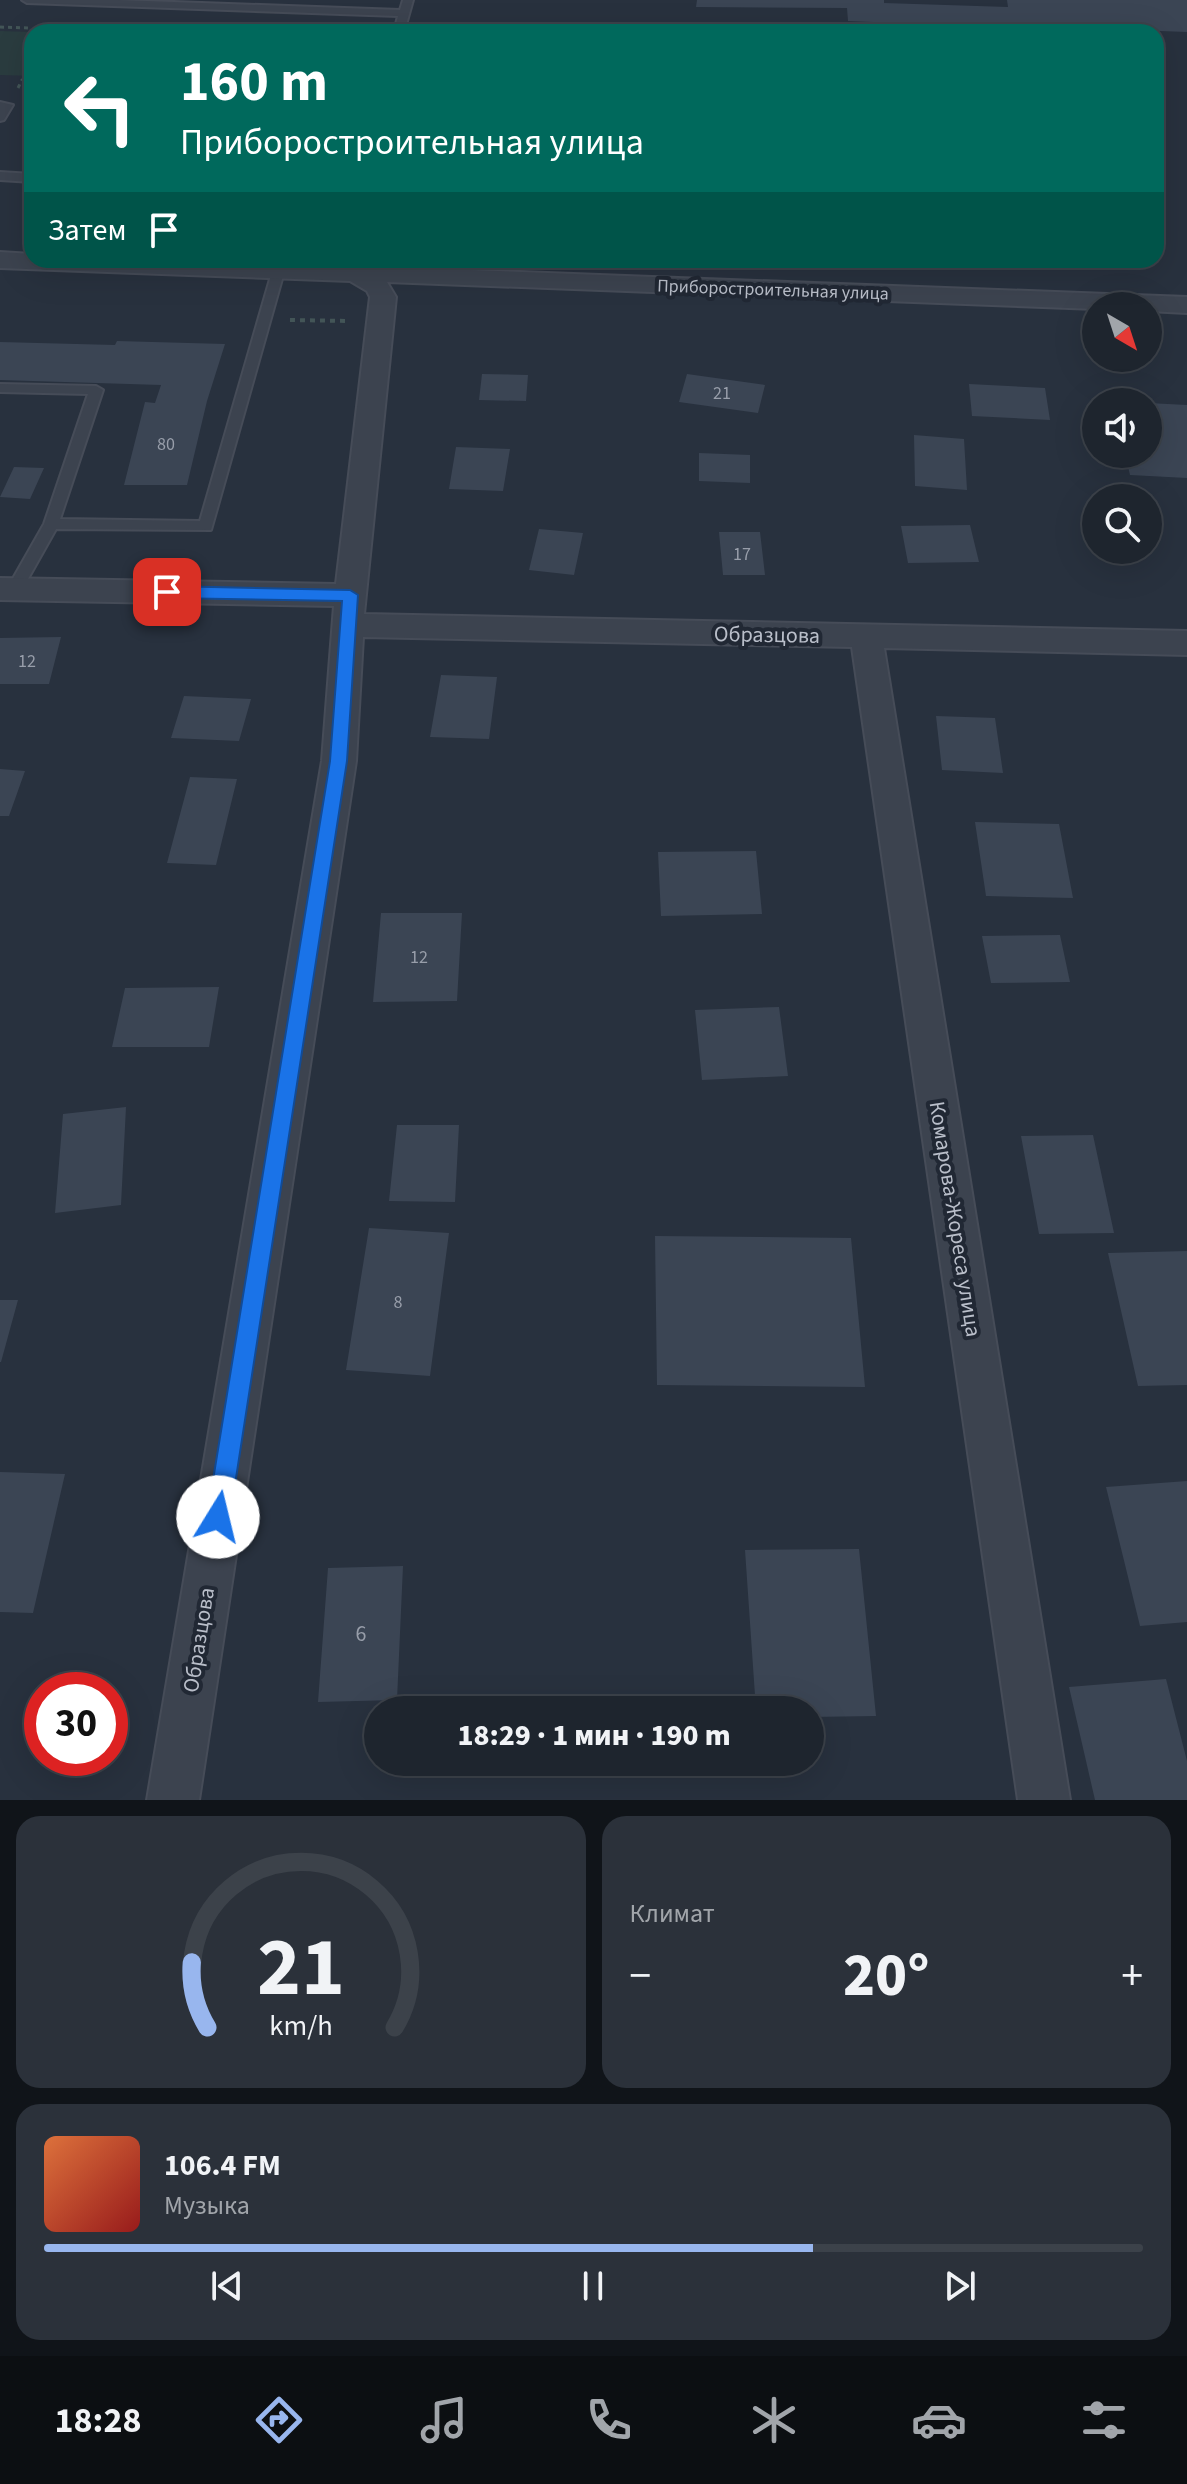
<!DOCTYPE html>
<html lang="ru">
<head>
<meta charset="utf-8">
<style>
  :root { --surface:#1e252e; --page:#2b313a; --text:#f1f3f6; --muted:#a1a5aa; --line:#3c424a; --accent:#98b6ee }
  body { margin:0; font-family:"Source Sans 3",sans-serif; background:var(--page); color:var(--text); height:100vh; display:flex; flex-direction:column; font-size:30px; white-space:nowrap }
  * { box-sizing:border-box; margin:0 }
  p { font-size:26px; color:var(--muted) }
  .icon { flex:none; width:44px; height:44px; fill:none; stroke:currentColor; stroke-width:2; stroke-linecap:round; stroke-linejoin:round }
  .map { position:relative; height:1800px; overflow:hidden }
  .side { display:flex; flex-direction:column; gap:16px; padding:16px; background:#101419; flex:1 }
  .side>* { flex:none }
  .top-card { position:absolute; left:24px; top:24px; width:1140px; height:244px; border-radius:24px; box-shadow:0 8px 32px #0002,0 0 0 2px var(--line); background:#00695c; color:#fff; overflow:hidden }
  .needle { width:52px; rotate:141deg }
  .fabs { position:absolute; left:1082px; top:292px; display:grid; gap:16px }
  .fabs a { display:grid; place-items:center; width:80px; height:80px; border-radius:50%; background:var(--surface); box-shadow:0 8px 32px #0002,0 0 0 2px var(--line); font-size:40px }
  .speed { position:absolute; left:24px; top:1672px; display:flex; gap:16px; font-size:40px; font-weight:700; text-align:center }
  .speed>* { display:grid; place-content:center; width:104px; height:104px; border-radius:50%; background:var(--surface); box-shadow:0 8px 32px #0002,0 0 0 2px var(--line); line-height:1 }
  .speed .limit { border:12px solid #d22; background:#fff; color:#111 }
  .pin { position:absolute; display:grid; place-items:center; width:68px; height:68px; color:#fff; margin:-34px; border-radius:16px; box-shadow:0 4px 12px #0006 }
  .me { position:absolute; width:88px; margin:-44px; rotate:9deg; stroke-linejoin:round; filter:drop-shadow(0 0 6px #0008) }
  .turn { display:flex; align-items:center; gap:28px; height:168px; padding:0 24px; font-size:36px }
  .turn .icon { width:104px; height:104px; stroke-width:2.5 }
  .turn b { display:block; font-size:56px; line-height:68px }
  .then { display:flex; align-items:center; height:76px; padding:0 24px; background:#0003; gap:16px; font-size:30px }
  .big { font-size:60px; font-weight:800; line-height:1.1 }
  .side .widget { flex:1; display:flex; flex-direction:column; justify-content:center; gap:12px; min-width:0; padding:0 28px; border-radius:24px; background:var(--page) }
  .side .dial { align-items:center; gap:0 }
  .dial svg { height:208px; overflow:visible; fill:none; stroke:var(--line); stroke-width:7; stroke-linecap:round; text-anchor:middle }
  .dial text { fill:var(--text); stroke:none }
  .song { display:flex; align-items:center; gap:24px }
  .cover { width:96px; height:96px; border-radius:12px; background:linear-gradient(135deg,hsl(20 70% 55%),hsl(0 70% 35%)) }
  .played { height:8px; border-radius:4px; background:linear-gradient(90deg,var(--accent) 70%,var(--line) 70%) }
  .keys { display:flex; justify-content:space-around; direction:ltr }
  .heat { display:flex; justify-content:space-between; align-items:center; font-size:44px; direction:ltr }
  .side .tiles { flex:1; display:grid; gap:16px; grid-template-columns:1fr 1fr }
  .widget:last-child { grid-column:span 2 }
  .trip { position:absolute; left:364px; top:1696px; width:460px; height:80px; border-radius:40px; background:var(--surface); box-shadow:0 8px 32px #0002,0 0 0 2px var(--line); font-weight:800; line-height:80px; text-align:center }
  .dock { display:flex; height:128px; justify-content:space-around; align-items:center; background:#0c0f12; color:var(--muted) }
  .dock .icon { width:56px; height:56px }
  .dock .active { color:var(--accent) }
  .dock b { font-size:36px; color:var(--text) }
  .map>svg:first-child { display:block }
  .green { fill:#2a3c3f }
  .building { fill:#3b4554 }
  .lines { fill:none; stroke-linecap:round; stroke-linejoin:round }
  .lane-casing { stroke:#464c58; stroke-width:4 }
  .street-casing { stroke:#464c58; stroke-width:4 }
  .path-far1 { stroke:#435557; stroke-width:3; stroke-dasharray:4 4; stroke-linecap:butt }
  .path { stroke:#435557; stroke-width:4; stroke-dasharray:5 5; stroke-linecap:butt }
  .lane { fill:#3c434f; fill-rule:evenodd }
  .street { fill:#3c434f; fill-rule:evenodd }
  .route { fill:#1a73e8; stroke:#114b97; stroke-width:2 }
  .labels { text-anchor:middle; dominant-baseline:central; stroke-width:8; stroke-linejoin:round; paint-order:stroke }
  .far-street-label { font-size:18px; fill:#b9bec9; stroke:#212834 }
  .number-label { font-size:18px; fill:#989eaa }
  .street-label { font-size:22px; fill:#b9bec9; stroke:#212834 }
  .near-number-label { font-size:22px; fill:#989eaa }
</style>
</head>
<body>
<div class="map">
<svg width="1187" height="1800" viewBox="0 0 1187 1800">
  <rect width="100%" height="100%" fill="#28313e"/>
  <!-- green -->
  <path class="green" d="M0,31L32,32V76L0,75Z"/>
  <!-- building -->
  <path class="building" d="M697,0H884V3L1008,7L1007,0H1187V32L1081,28V32H1037L1036,27L994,26L995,32H898L897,23L848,21L847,8L696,7Z
    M117,341L225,344L207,401L187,485H124L145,402L155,403L161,385L0,380V342L115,345Z
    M482,374L528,375L526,401L479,400Z
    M687,374L765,385L758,413L679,402Z
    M969,384L1045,388L1050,420L972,416Z
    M1148,403L1187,405V478L1130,475L1125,454H1148Z
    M914,435L964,439L967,490L915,486Z
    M456,447L510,449L503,491L449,489Z
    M699,453L750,455V483L699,481Z
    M14,467L44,468L30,499L0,497Z
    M970,525L979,562L908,563L901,526Z
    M539,529L583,533L574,575L529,570Z
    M719,532H760L765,575H723Z
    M61,637L49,684H0V638Z
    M441,675L497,677L489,739L430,737Z
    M184,696L251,699L239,741L171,738Z
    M936,716L995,718L1003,773L942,770Z
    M0,769L25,771L9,816H0Z
    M190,777L237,779L216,865L167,863Z
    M975,822L1059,824L1073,898L986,896Z
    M756,851L762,914L661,916L658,852Z
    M381,913H462L457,1001L373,1002Z
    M1060,935L1070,982L991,983L982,936Z
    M219,987L209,1047H112L125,988Z
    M779,1007L788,1076L702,1080L695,1010Z
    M126,1107L121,1205L55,1213L63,1114Z
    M397,1125H459L455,1202L389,1201Z
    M1093,1135L1114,1233L1039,1234L1021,1136Z
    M369,1228L449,1233L430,1376L346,1370Z
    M655,1236L851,1238L865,1387L657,1385Z
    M1187,1251V1385L1138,1386L1108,1253Z
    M0,1300H18L1,1362H0Z
    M0,1472L65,1474L33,1613L0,1612Z
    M1187,1481V1622L1140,1626L1106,1487Z
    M859,1549L876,1716L810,1717V1710H756L745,1550Z
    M403,1566L397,1700L318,1702L328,1568Z
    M1166,1679L1187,1761V1800H1095L1069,1687Z"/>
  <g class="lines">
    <!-- lane casing -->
    <g class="lane-casing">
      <path id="lane" d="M22,0H118L400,10L403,0H413L404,32H394L398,16L27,3Z
        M0,102L13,105L4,120L0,121Z
        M0,172L32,174V182L0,180Z
        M278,268L284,272L211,530L56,529L20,593H10L7,589L44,524L88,394L0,392V384L96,386L103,390L60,519L200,521L272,272Z"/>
    </g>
    <!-- street casing -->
    <g class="street-casing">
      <path id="street" d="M0,252L32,254V260H200L1187,297V313L1148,311V306H1096V309L387,282L396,297L364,614L1187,631V655L884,648L1070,1800H1018L852,647L363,637L356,761L199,1800H147L322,761L334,606L0,600V578L336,584L370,297L367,291L350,281L0,268Z"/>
    </g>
    <!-- path-far1 -->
    <path class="path-far1" d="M0,27L31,28
      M18,88L22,80H32"/>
    <!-- path -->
    <path class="path" d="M290,320L348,321"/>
    <!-- lane -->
    <use href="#lane" class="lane"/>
    <!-- street -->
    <use href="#street" class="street"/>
  </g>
  <!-- route -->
  <path class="route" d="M167,586L350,590L358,595L347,761L230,1517L227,1525L218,1529L210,1525L207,1517L330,761L342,601L167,598L160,592Z"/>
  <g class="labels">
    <!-- far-street labels -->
    <g class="far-street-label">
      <text transform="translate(773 290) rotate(2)">Приборостроительная улица</text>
    </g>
    <!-- number labels -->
    <g class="number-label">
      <text x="722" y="393">21</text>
      <text x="166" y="444">80</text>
      <text x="742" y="554">17</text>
      <text x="27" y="661">12</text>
      <text x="419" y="957">12</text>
      <text x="398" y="1302">8</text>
    </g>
    <!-- street labels -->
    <g class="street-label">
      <text transform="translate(767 635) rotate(1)">Образцова</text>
      <text transform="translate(955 1219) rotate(81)">Комарова-Жореса улица</text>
      <text transform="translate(199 1640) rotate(-81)">Образцова</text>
    </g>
    <!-- near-number labels -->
    <g class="near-number-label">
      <text x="361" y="1634">6</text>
    </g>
  </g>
</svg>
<div class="fabs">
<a><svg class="needle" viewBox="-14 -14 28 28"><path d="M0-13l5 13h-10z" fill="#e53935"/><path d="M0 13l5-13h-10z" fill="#a1a5aa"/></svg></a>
<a><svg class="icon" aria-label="sound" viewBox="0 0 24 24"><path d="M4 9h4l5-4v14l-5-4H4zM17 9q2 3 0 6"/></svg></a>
<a><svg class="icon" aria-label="search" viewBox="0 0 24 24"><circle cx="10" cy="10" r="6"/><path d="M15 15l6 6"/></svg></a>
</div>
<div class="speed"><div class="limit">30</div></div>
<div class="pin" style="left:167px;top:592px;background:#d93025"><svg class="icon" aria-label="arrive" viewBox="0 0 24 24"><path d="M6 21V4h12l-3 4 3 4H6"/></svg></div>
<svg class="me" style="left:218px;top:1517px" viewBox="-20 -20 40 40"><circle r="19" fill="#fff"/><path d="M0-13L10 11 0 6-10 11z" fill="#1a73e8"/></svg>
<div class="trip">18:29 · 1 мин · 190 m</div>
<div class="top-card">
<div class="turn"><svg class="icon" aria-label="left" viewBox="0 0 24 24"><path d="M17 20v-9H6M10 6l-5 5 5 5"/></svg><div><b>160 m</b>Приборостроительная улица</div></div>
<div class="then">Затем<svg class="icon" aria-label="arrive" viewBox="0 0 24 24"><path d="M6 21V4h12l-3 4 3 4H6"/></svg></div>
</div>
</div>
<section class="side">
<div class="tiles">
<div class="widget dial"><svg viewBox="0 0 100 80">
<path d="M14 69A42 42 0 1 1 86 69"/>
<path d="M14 69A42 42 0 0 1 8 44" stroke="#98b6ee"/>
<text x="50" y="56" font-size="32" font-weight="700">21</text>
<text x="50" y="72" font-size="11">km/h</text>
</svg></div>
<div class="widget"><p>Климат</p>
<div class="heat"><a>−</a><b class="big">20°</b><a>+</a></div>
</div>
<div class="widget">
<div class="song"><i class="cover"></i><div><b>106.4 FM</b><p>Музыка</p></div></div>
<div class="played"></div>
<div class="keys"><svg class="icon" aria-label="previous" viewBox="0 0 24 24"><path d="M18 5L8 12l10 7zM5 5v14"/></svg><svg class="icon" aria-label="pause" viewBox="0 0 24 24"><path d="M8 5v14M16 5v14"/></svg><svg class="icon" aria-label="next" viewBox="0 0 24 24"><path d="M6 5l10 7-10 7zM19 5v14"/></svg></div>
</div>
</div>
</section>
<nav class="dock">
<b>18:28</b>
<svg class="icon active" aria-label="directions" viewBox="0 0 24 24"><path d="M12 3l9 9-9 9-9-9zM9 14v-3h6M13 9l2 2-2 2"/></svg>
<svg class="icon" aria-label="music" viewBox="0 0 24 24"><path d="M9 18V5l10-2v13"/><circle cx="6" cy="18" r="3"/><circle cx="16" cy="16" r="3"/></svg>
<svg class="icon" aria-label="phone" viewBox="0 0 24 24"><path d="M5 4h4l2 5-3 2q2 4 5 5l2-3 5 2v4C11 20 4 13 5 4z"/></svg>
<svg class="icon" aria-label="climate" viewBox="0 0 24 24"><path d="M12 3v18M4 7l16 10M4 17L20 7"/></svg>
<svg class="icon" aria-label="car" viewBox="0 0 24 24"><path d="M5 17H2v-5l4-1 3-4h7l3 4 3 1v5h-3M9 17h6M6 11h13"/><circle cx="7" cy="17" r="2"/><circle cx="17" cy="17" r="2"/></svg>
<svg class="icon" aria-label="filters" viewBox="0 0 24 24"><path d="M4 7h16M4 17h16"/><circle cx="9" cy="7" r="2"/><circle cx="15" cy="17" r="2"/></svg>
</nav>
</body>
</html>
